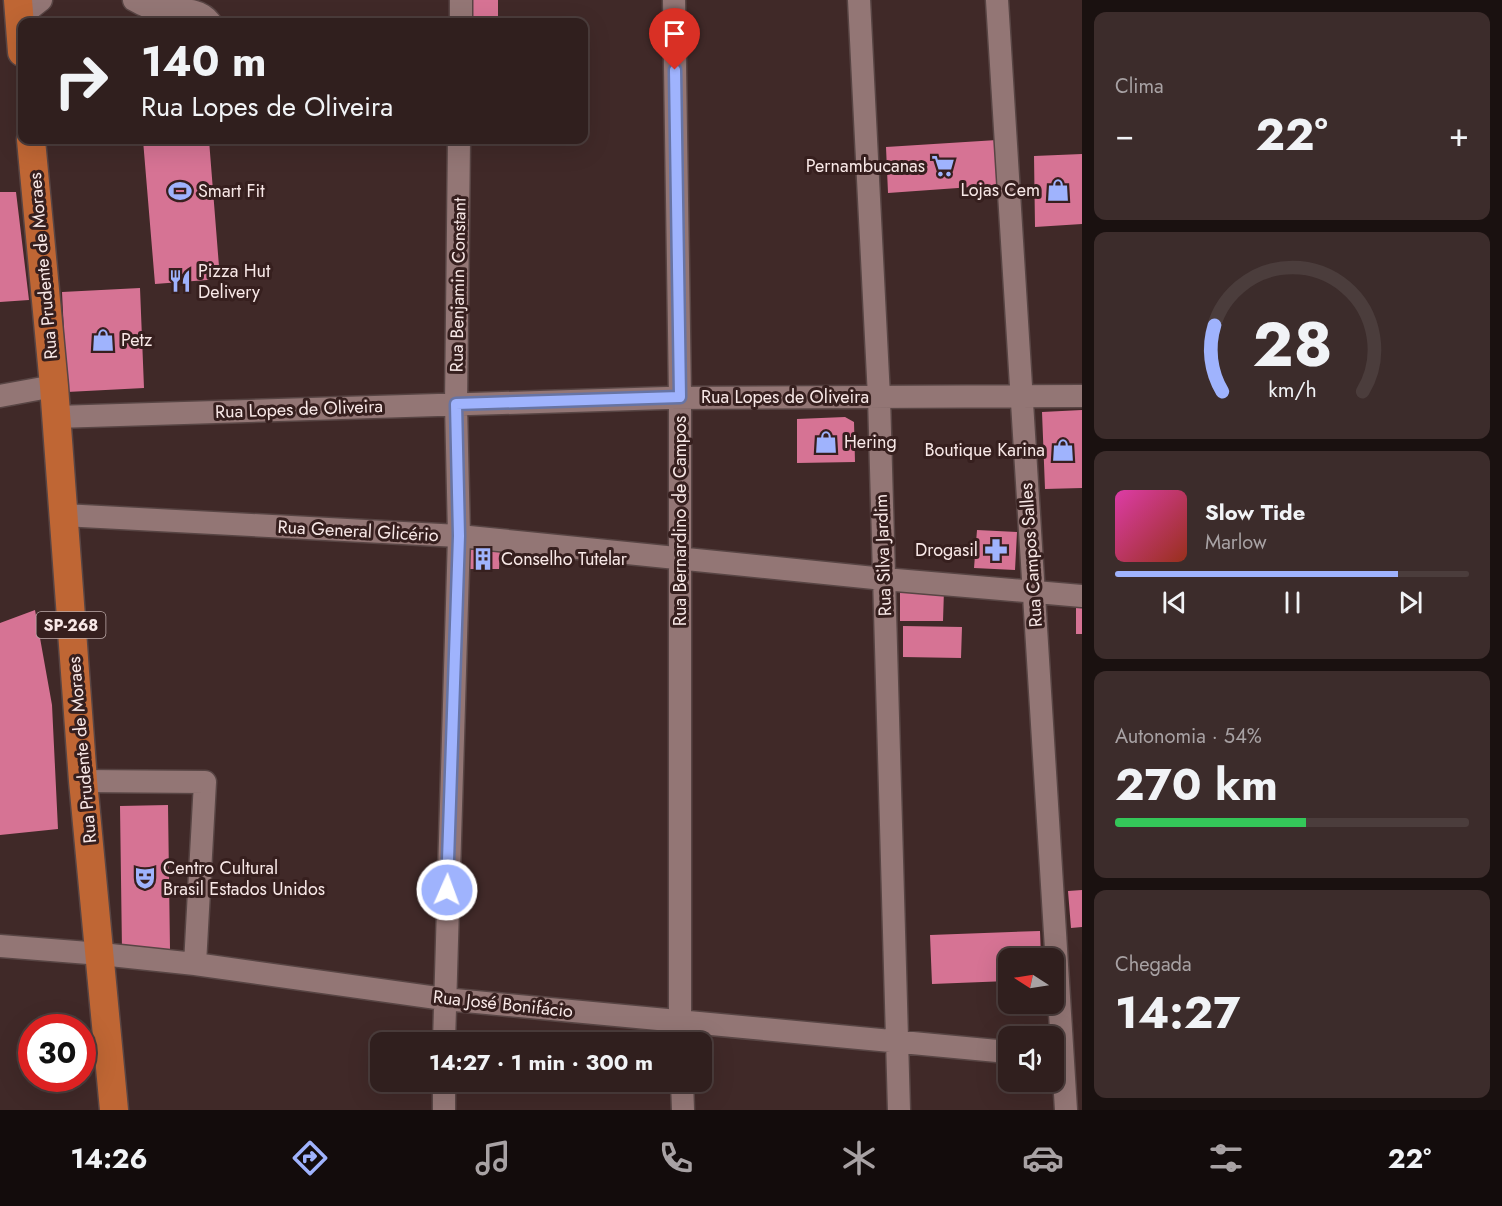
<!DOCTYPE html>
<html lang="pt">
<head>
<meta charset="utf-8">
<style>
  :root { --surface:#301f1e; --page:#3c2c2b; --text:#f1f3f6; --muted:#a8a2a4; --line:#4b3d3c; --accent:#9fb3fd }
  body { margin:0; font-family:Jost,sans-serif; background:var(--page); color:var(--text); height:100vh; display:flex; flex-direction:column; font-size:22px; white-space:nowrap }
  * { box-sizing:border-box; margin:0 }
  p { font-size:20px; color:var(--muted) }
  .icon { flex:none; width:33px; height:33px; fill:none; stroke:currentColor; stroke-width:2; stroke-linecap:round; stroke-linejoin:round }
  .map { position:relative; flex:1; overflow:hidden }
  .details { display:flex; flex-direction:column; gap:12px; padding:12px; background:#1a1110; width:420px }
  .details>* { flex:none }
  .top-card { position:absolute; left:18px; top:18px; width:570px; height:126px; border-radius:12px; box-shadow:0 6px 24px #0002,0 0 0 2px var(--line); background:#301f1e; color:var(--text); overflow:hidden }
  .needle { width:39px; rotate:282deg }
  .tools { position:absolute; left:998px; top:948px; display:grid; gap:12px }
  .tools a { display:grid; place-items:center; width:66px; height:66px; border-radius:12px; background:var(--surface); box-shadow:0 6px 24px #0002,0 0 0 2px var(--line); font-size:30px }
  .speed { position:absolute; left:18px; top:1014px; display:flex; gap:12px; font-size:30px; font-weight:700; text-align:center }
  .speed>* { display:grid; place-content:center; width:78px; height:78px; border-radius:50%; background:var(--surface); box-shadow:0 6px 24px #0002,0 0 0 2px var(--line); line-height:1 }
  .speed .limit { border:9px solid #d22; background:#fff; color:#111 }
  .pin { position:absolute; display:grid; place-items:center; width:51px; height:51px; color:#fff; margin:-62px -26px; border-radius:50% 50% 50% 0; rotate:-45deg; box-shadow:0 0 6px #0007 }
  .pin .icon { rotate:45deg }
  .me { position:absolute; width:66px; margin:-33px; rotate:2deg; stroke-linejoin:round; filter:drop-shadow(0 0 4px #0008) }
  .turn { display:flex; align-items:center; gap:21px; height:126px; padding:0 24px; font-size:27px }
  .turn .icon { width:78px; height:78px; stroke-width:2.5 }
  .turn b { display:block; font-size:42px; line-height:51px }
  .big { font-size:45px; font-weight:700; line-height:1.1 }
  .details .card { flex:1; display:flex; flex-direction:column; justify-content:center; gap:9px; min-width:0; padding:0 21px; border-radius:12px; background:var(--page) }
  .details .dial { align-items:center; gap:0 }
  .dial svg { height:156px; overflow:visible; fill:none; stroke:var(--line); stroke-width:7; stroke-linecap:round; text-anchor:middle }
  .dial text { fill:var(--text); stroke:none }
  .song { display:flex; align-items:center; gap:18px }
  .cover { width:72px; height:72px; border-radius:9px; background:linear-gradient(135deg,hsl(320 70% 55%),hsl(10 70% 35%)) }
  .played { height:6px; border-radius:3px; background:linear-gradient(90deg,var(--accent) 80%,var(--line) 80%) }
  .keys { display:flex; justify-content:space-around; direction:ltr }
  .heat { display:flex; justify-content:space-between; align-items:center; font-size:33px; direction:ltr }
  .charge { height:9px; border-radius:4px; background:linear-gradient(90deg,#34c759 54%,var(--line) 0) }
  .trip { position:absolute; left:370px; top:1032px; width:342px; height:60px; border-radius:12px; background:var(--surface); box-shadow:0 6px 24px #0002,0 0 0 2px var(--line); font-weight:700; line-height:60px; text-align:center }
  .dock { display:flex; height:96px; justify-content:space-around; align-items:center; background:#130c0c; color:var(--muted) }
  .dock .icon { width:42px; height:42px }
  .dock .on { color:var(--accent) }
  .dock b { font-size:27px; color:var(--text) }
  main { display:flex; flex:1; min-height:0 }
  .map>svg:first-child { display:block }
  .building { fill:#d67394 }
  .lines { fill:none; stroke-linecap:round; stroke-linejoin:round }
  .minor-casing { stroke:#584544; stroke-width:25 }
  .major-casing { stroke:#584544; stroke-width:31 }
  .minor { stroke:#937675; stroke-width:22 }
  .major { stroke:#bf6634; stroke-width:28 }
  .route-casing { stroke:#6774a4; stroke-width:15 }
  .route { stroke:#9fb3fd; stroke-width:10 }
  .labels { text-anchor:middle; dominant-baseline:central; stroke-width:6; stroke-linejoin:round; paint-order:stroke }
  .shield { fill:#361f1e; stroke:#beacab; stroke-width:1.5 }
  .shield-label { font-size:16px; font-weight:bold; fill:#f8e8e7 }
  .poi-label { font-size:18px; fill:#f8e8e7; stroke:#361f1e; text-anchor:start }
  .street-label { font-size:18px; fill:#f8e8e7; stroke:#361f1e }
</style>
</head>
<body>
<main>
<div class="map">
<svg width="1082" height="1110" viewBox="0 0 1082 1110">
  <rect width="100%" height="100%" fill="#402928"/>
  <!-- building -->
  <path class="building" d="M470,0H498V22H470Z
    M202,18L203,22H136V19Z
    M143,140H209L220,279L155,284Z
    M997,140L1000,185L888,193L886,147Z
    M1082,154V224L1035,227L1034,156Z
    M0,192H16L29,300L0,302Z
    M140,288L144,388L67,392L62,292Z
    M1082,410V488L1045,489L1042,412Z
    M845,417L854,422L855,462L797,463V419Z
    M977,530L1017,532L1015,570L974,568Z
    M466,548H500L499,569H466Z
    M900,589L944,590L943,621H900Z
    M1076,603H1082V634H1076Z
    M35,610L52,705L58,829L0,835V623Z
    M903,626L962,627L961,658L903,657Z
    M168,805L170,950L122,951L120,806Z
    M1082,890V927L1071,928L1068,891Z
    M1040,931L1041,958H1008V981L932,984L930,935Z"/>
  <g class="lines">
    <!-- minor casing -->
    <g class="minor-casing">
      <path id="minor" d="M134,0C141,4 148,8 156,9C175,12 197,5 210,22
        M674,0L680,397V1042
        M859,0L879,397L899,1110
        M997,0L1066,1110
        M23,22L27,11L41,0
        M461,22V0
        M0,396L54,386
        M56,417L666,398L1082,396
        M63,515L459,536L884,579L1082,596
        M83,781L205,782L195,964
        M0,946L101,954L195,964L444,999L1008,1052
        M444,1042L459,536L456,404L459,140
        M444,1082V1110
        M682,1082L683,1110"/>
    </g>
    <!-- major casing -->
    <g class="major-casing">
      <path id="major" d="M18,0L22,52
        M31,140L54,386L83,781L114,1110"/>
    </g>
    <!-- minor -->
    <use href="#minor" class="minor"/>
    <!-- major -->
    <use href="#major" class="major"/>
  </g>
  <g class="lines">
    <!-- route casing -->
    <g class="route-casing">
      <path id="route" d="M447,890L459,536L456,404L680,397L675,70"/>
    </g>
    <!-- route -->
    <use href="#route" class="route"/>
  </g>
  <!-- icons -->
  <defs>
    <g id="supermarket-bare" transform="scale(1.8)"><path d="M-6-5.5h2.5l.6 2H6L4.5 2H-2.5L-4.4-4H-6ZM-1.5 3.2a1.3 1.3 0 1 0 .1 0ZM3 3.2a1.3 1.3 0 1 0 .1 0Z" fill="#9fb3fd" stroke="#361f1e" stroke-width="2.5" paint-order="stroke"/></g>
    <g id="shop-bare" transform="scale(1.8)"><path d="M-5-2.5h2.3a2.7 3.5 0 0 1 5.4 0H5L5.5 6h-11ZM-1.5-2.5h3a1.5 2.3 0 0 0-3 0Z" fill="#9fb3fd" stroke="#361f1e" stroke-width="2.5" paint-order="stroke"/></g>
    <g id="stadium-bare" transform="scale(1.8)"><path d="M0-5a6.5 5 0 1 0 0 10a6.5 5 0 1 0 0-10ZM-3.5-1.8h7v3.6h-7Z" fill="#9fb3fd" stroke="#361f1e" stroke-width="2.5" paint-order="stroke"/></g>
    <g id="restaurant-bare" transform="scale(1.8)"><path d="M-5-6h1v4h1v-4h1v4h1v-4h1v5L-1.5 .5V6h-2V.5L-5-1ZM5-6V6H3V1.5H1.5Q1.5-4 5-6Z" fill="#9fb3fd" stroke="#361f1e" stroke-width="2.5" paint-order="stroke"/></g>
    <g id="pharmacy-bare" transform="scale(1.8)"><path d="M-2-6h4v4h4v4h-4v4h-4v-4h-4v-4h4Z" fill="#9fb3fd" stroke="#361f1e" stroke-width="2.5" paint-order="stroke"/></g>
    <g id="building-bare" transform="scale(1.8)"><path d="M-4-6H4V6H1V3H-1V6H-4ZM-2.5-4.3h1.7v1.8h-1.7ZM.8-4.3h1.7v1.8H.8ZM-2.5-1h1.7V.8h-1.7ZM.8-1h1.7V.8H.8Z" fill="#9fb3fd" stroke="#361f1e" stroke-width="2.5" paint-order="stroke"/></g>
    <g id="theatre-bare" transform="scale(1.8)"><path d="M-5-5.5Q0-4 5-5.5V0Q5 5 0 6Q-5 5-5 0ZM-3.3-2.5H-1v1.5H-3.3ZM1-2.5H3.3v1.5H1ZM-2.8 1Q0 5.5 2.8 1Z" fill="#9fb3fd" stroke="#361f1e" stroke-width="2.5" paint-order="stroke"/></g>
  </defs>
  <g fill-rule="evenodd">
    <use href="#supermarket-bare" x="943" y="166"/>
    <use href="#shop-bare" x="1058" y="190"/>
    <use href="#stadium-bare" x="180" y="191"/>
    <use href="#restaurant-bare" x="180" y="281"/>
    <use href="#shop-bare" x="103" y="340"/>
    <use href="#shop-bare" x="826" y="442"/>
    <use href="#shop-bare" x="1063" y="450"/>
    <use href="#pharmacy-bare" x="996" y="550"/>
    <use href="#building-bare" x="483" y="559"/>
    <use href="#theatre-bare" x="145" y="878"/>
  </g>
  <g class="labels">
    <!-- shield labels -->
    <rect class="shield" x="36.5" y="612" width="69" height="26" rx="4.5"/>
    <g class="shield-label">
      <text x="71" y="625">SP-268</text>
    </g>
    <!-- poi labels -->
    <g class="poi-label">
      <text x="925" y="166" text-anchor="end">Pernambucanas</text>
      <text x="1040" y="190" text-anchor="end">Lojas Cem</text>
      <text x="198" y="191">Smart Fit</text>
      <text x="198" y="271">Pizza Hut<tspan x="198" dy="21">Delivery</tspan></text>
      <text x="121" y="340">Petz</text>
      <text x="844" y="442">Hering</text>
      <text x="1045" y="450" text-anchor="end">Boutique Karina</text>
      <text x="978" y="550" text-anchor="end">Drogasil</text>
      <text x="501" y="559">Conselho Tutelar</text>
      <text x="163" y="868">Centro Cultural<tspan x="163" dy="21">Brasil Estados Unidos</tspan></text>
    </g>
    <!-- street labels -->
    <g class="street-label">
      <text transform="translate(43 266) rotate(-95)">Rua Prudente de Moraes</text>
      <text transform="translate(458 285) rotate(-89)">Rua Benjamin Constant</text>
      <text x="785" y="397">Rua Lopes de Oliveira</text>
      <text transform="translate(299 409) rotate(-2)">Rua Lopes de Oliveira</text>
      <text transform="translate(680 521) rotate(-90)">Rua Bernardino de Campos</text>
      <text transform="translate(358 531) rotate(3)">Rua General Glicério</text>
      <text transform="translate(883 555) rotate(-92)">Rua Silva Jardim</text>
      <text transform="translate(1031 555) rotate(-94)">Rua Campos Salles</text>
      <text transform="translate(82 750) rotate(-95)">Rua Prudente de Moraes</text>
      <text transform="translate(503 1004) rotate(6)">Rua José Bonifácio</text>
    </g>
  </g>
</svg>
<div class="tools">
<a><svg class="needle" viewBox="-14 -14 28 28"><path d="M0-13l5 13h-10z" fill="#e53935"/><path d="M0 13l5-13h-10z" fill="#a8a2a4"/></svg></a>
<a><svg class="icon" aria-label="sound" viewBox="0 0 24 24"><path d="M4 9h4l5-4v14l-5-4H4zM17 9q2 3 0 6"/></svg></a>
</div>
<div class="speed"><div class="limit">30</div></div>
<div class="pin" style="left:675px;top:70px;background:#d93025"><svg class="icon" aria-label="arrive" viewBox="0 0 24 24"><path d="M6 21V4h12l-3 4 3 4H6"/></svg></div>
<svg class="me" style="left:447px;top:890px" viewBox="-20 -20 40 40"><circle r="17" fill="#9fb3fd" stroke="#fff" stroke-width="3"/><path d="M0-11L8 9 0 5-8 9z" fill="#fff"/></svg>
<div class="trip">14:27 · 1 min · 300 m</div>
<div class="top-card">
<div class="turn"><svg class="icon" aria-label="right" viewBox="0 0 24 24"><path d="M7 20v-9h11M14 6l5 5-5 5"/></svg><div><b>140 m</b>Rua Lopes de Oliveira</div></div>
</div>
</div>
<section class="details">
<div class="card"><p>Clima</p>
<div class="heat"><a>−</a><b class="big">22°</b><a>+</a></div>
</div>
<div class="card dial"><svg viewBox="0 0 100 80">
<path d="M14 69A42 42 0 1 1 86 69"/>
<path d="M14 69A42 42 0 0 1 10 35" stroke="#9fb3fd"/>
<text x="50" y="56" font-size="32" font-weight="700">28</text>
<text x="50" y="72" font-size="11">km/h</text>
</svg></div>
<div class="card">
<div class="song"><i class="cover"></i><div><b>Slow Tide</b><p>Marlow</p></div></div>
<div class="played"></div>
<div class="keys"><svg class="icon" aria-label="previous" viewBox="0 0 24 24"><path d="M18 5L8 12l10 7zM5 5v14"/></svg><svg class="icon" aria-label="pause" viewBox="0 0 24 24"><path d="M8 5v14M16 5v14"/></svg><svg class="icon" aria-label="next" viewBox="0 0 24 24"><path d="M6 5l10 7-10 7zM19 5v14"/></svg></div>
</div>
<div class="card"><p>Autonomia · 54%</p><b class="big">270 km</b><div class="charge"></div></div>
<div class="card"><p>Chegada</p><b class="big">14:27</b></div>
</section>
</main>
<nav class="dock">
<b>14:26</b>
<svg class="icon on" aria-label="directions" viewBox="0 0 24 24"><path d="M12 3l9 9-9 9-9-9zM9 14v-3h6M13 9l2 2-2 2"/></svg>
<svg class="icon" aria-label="music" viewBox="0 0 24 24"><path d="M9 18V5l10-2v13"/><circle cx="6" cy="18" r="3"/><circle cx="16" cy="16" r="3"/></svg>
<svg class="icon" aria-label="phone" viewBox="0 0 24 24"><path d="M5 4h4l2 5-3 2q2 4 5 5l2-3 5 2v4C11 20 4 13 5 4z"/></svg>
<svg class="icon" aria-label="climate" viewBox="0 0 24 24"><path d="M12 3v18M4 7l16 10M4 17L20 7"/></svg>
<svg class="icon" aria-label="car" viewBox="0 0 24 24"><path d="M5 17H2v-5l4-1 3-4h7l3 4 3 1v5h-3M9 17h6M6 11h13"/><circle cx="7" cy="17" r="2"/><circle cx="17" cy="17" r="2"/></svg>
<svg class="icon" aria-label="filters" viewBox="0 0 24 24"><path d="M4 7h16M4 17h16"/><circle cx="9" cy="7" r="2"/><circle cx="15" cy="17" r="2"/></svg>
<b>22°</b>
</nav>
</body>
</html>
